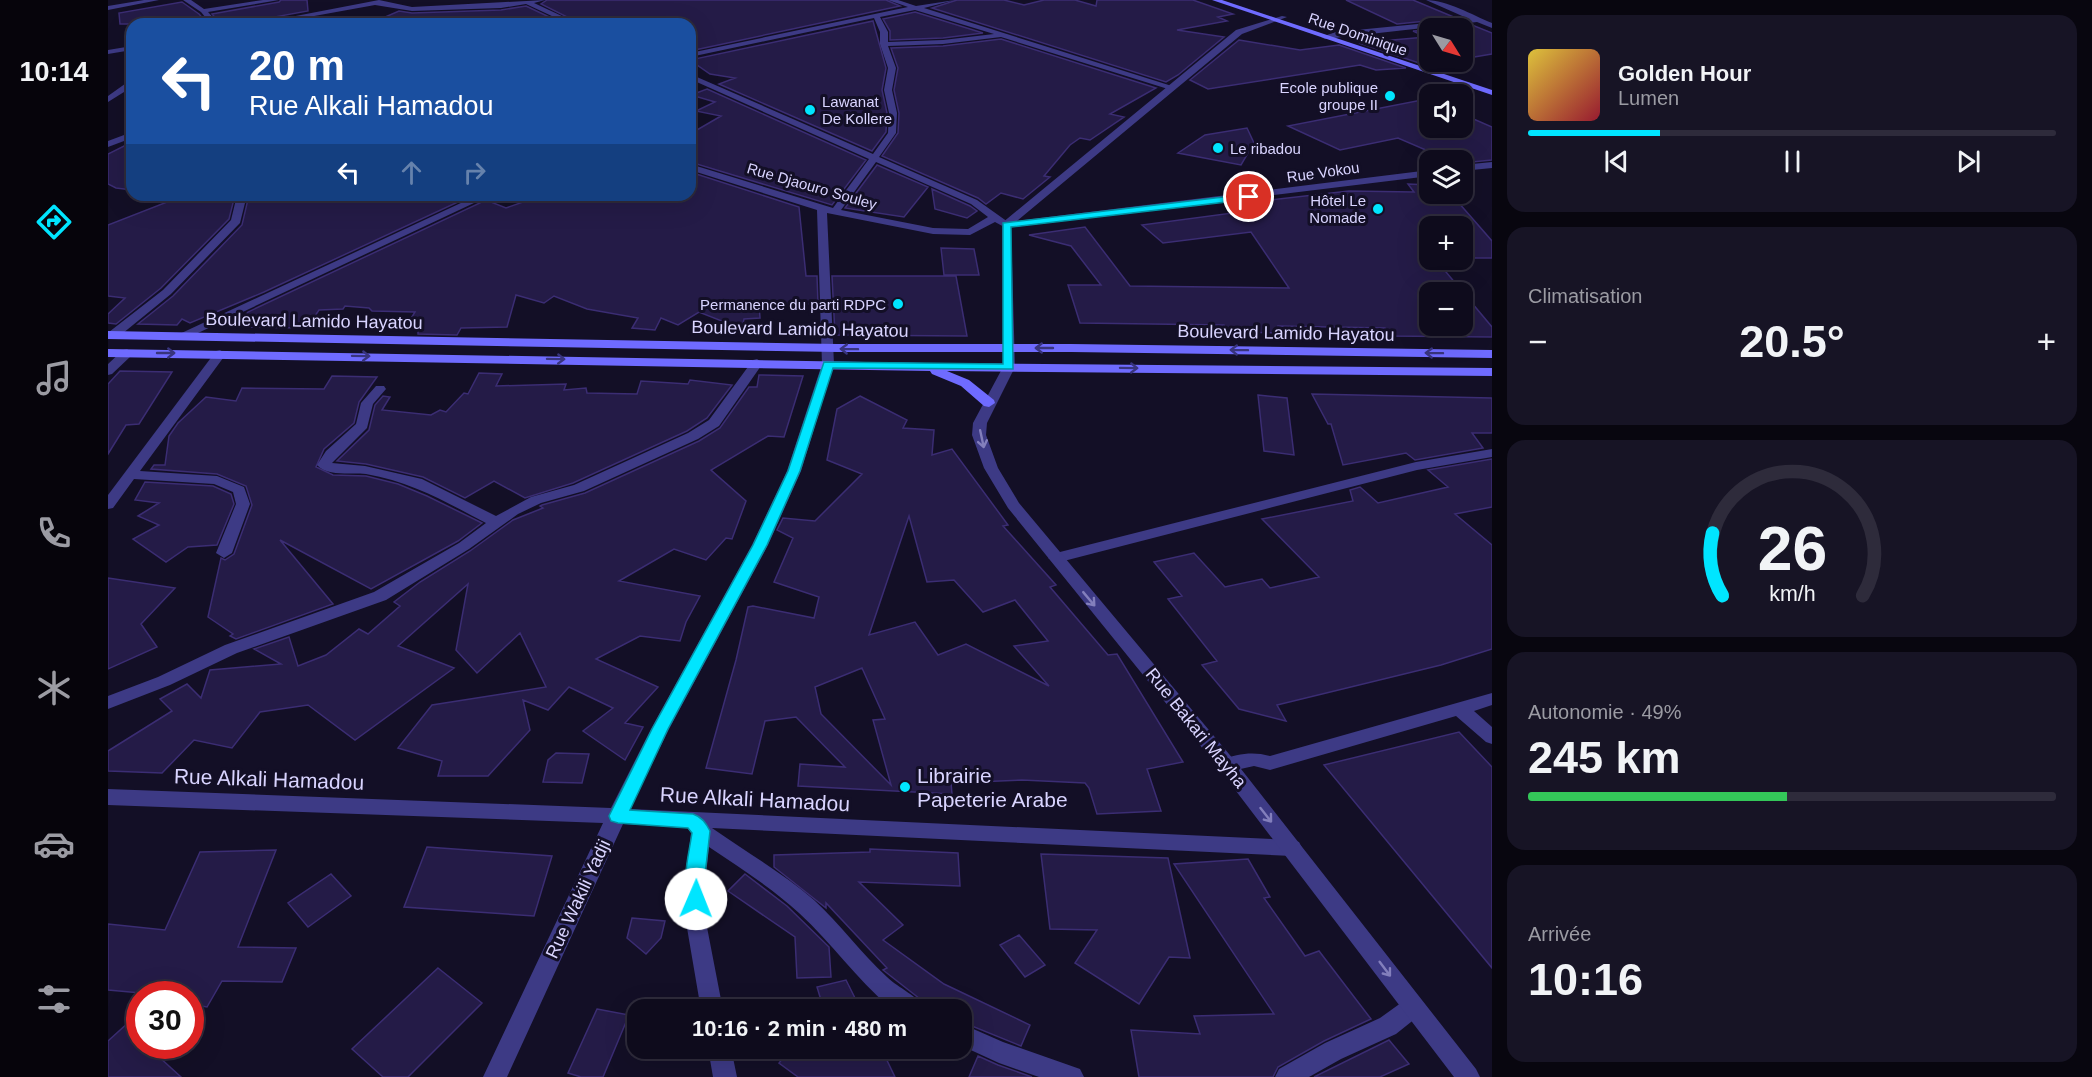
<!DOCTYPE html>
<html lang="fr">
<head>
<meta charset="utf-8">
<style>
  :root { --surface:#0e0b1c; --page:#171425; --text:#f1f3f6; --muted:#9b9ba3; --line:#2e2b3b; --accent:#00e5ff }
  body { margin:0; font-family:Arial,sans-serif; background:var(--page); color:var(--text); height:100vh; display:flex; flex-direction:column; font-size:22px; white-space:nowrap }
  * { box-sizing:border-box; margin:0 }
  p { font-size:20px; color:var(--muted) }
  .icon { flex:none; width:33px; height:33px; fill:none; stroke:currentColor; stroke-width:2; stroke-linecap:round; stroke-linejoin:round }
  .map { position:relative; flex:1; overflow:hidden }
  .side { display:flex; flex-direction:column; gap:15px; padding:15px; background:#08060f; width:600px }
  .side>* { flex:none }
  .hud { position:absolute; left:18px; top:18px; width:570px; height:183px; border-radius:18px; box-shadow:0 6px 24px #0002,0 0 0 2px var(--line); background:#1a4fa0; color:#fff; overflow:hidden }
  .needle { width:39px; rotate:127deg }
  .buttons { position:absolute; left:1311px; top:18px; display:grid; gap:12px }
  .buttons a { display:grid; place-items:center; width:54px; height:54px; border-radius:12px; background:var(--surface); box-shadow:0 6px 24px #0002,0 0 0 2px var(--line); font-size:30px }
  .speed { position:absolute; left:18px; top:981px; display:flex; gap:12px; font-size:30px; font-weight:700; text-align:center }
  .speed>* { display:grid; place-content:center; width:78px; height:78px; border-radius:50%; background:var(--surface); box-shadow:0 6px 24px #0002,0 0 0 2px var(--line); line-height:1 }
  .speed .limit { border:9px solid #d22; background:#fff; color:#111 }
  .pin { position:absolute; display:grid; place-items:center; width:51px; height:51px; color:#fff; margin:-26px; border:3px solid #fff; border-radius:50%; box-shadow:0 2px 6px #0007 }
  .me { position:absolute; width:66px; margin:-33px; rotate:1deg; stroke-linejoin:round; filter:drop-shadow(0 0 4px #0008) }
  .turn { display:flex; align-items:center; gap:21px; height:126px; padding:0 24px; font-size:27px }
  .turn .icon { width:78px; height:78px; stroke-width:2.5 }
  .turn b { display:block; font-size:42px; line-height:51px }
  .lanes { display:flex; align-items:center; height:57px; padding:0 24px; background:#0003; justify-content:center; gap:30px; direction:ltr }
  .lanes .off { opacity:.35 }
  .big { font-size:45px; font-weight:700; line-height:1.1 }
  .side .card { flex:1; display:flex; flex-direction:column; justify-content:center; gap:9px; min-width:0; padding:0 21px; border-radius:18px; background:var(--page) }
  .side .dial { align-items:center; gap:0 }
  .dial svg { height:156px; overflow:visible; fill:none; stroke:var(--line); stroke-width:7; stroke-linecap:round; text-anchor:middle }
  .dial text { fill:var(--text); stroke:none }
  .song { display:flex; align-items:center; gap:18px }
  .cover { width:72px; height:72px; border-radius:9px; background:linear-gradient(135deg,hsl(50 70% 55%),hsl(350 70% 35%)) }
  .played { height:6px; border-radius:3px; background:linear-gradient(90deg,var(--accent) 25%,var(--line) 25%) }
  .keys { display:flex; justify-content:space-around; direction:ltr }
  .heat { display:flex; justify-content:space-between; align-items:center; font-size:33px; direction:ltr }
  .charge { height:9px; border-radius:4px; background:linear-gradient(90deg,#34c759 49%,var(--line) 0) }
  .trip { position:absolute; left:519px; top:999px; width:345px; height:60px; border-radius:18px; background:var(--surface); box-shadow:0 6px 24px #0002,0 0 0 2px var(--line); font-weight:700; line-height:60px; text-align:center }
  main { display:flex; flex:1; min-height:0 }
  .dock { display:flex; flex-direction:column; width:108px; justify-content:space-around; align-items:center; background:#06040b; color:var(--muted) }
  .dock .icon { width:42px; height:42px }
  .dock .on { color:var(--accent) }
  .dock b { font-size:27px; color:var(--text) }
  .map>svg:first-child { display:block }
  .building { fill:#241b47; stroke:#3b2d73; stroke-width:1.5; fill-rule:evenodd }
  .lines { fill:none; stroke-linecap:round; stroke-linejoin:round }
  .minor { fill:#3d3a85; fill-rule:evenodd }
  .tertiary { fill:#3d3a85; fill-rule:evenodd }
  .secondary { fill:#6f6bff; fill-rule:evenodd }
  .oneway { stroke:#38347d }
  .oneway2 { stroke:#837fbc }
  .route { fill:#00e5ff; stroke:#0095a6; stroke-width:1.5 }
  .poi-dot { fill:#00e5ff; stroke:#130f26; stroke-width:2 }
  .labels { text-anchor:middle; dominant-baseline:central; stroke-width:6; stroke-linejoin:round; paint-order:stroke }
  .far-street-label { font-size:15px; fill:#d9d4ff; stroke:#130f26 }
  .far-poi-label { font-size:15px; fill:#d9d4ff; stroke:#130f26; text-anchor:end }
  .street-label { font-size:18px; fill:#d9d4ff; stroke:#130f26 }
  .near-poi-label { font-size:21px; fill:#d9d4ff; stroke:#130f26; text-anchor:start }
  .near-street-label { font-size:21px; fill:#d9d4ff; stroke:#130f26 }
</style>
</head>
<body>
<main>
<nav class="dock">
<b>10:14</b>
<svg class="icon on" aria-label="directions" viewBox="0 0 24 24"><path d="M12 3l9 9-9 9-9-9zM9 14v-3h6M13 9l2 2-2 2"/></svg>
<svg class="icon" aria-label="music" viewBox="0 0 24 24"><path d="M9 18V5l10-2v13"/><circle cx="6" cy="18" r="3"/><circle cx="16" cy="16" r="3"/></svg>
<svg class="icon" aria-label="phone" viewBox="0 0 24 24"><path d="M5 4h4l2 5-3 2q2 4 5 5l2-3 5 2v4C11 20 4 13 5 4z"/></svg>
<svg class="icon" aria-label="climate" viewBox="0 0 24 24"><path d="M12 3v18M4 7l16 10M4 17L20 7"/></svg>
<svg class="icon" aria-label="car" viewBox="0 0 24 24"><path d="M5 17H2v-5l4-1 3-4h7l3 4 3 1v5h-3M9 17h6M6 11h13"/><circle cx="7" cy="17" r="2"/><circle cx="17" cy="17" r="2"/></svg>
<svg class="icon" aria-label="filters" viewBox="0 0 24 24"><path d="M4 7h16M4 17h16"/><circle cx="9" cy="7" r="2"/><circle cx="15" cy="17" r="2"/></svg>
</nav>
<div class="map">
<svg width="1384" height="1077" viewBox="0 0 1384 1077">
  <rect width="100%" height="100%" fill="#130f26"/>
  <!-- building -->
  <path class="building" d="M173,0H199L200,11L145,21L144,24H113L104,14L171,2Z
    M439,0H778L792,6L582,51V24H473L433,4Z
    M849,0H896L916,5L936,0H967L988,6L989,0H1085L1125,14L1110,17L1119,21L1069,30L1116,37L1070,75L1058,82L824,8Z
    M1238,0H1305L1348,18L1289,24Z
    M74,2L91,14L100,24H12L11,13Z
    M418,6L456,24H261L291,11L304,13L393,10Z
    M807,12L875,33L835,38L782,40V31L775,19Z
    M765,21L778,68L774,90L779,113L778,132L764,151L611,84L627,78L602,74L582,60Z
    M1364,25L1384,33V54L1354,59V28H1331Z
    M1322,30V62L1354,60L1360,63L1320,66L1251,43L1318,37L1305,31Z
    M893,39L1048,88L1002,114L1016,117L982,140L972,138L962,145L936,176L942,177L915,199L893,193L878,204L870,198L774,156L790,133L791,113L786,90L790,68L783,48L835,46Z
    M1131,40L1192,50L1231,45L1298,68L1268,70L1252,65L1100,89L1082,80Z
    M599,89L758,160L724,205L582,162V134L613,116L588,111L607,102L583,95Z
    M1319,99L1322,100V128H1354V114L1384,127V160L1354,163V160H1341L1290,138L1232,150L1180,126Z
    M1139,128L1146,143L1133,165L1070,153L1097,135Z
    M24,142V190L8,188L0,184V154Z
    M769,165L820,187L796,217L737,208Z
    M582,172L691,207L698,276H709L710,304H651L652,318L636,319L634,329L591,312L570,325L553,318L547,330L524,328L530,318L479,309L446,296L436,303L408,295L399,327L353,328L349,335L310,334V328H297L307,312L264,311L261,308L237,306L235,309L211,310L199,328L127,327L140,312L378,200L398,208L435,195H582Z
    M1300,184L1322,185V194H1343L1384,241V258H1354V226H1322V260H1328L1384,327V337L1282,336L1277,328L1170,326L1171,333L1119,332L1116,325L972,323L960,285H993L963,246L921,235L977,227L1022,286L1181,288L1143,232L1055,243L1034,225L1140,211L1135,203L1241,191L1306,192ZM1322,292H1354V326H1322Z
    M824,189L862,206L869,211L859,218L827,209Z
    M77,195H127L121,219L53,288L8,324L0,323V314L17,298L0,296V225Z
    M141,195H365L156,292L82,323L74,319L69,325L30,324L65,296L134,225Z
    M833,248L866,249L871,275H836Z
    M724,276H848L859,336L727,335Z
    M12,371L64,372L31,424L18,425L0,454V384Z
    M371,373L394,374L388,386L458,384L456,390L478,388L479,393L529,394L533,381L580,384L582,380L624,385L599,418L579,431L465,483L417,498L386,481L357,498L315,477L258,464L229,461L261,430L267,405L275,396L282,397L274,410L323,415L332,410L338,412L356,393L360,394Z
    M651,375L695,376L676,437L660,436L603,470L638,501L624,539L618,538L598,560L566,549L511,581L592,596L578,622L572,641L532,636L488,659L550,687L517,723L535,727L517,760L475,731L505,708L461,687L440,710L415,700L422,730L380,776H330L334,761L290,748L324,705L438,687L412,633L369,673L348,650L360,584L290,646L346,668L247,740L200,705L152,712L124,748L86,740L54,773L0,771V751L64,711L52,699L79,684L93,698L102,670L173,664L146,649L181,637L190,666L218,655L251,629L260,634L292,606L286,602L312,582L362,551L405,520L435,508L432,506L434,505L477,493L591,441L612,428L641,387H649Z
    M224,376L269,377L251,402L246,423L216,449L208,467L225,475L258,476L290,484L319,496L374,523L350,541L263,589L172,540L225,604L128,639L122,636L125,634L100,617L113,558L117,560L126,554L144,505L138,486L109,474L43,469L46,465H57L61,436L70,423L98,397L128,401L134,388L216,389Z
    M1204,394L1384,398V433H1364L1375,448L1307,460L1298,453L1235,465L1223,424H1220Z
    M1150,395L1179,398L1186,455L1156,451Z
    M752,396L799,420L795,428L826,430L824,455L844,449L900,525L895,526L948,585L942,587L1000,655L1009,654L1075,762L1039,769L1053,811L989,814L981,788L977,783L914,780L843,783L844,794L690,786L692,764L737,767L688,717L657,721L644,774L598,768L628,660L640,607L645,606L706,618L711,597L666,582L685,538L669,530L675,518L707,521L754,474L719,460L729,409ZM801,516L819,582L846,580L875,612L907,600L940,641L906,646L941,686L858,644L830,655L807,622L761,635ZM754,668L777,719L765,720L783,785L713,714L707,687Z
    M1384,459V507L1347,514L1384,545V649L1333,665L1169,705L1178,721L1131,709L1094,665L1109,661L1060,599L1074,596L1046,562L1086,553L1117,587L1154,579L1162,588L1211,577L1154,519L1245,501L1242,490L1252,487L1270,503L1340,487L1320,470Z
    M37,482L105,486L123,494L126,504L109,545L80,547L58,562L25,539L51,525L30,516L51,503L27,500Z
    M0,578L67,588L33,624L49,647L0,669Z
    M1351,732L1384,767V968L1216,765Z
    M448,753L481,754L474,783L435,782L440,760Z
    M319,847L444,856L426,916L296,907Z
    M762,849L850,853L852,886L751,882L795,925L775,940L836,984L922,1025L913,1046L854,1022V1010H819L812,999L775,970L779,968L718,903V908L666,867V855L762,852Z
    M168,850L130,947L188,948L174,982L114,981L99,1007L82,1004V994H44L0,990V924L57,930L92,852Z
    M933,854L1060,858L1082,958L1061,957L1031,1004L967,963L989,930L942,929Z
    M1140,859L1162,897L1156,898L1197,956L1211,951L1263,1019L1216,1041L1170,1067L1165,1077H1031L1023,1030L1092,1034L1086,1016L1166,1014L1066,864Z
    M223,874L243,896L200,927L180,903Z
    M637,874L679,906L721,947L723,977L689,978L687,937L620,891Z
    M524,918L557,921L553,938L538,954L519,938Z
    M911,935L937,965L917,977L892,945Z
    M330,968L374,1003L300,1077H275L244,1049Z
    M738,980L753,1010H716L709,987Z
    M489,1009L521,1015L495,1077H473L460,1073Z
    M32,1012V1046H61L50,1056L73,1077H0V1041Z
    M1281,1040L1301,1064L1272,1077H1206Z
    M683,1048H773L787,1077H690L671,1063Z
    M870,1056L890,1065L924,1077H861Z"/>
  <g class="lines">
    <!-- minor -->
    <path class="minor" d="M36,0H51L0,10V6Z
      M75,0H83L96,9L155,0H171L100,12L111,24H103L93,12Z
      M271,0L304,7L437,0L426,3L471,24H461L418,4L393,8L304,11L267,5L162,24H146Z
      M780,0H790L808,6L847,0L816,8L1067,87L1060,89L893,37L835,44L780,46L788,68L784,90L789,113L788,133L771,157L869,200L900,222L1322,170V176L898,228L887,222L862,235L825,234L719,213L726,364L693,471L660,545L561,729L522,809L1184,840L1191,842L1194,848L1191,854L1184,856L604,828C638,852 675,873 706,900C732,924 753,953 779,977C790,988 811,996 817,1010H786L782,1007C748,979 724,943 691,913C664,888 632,868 601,847L598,875V922L615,1010H593L578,922V875L583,833L579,827L515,824L399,1077H375L495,823L0,805V789L503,808L543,729L644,545L679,471L714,364L709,210L582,170V164L725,208L761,159L582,79V74L765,154L780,133L781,113L776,90L780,68L772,44V32L766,18L582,57V53L800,7ZM807,10L886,34L835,40L780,42V32L772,17ZM768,162L863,204L880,217L860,229L825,228L733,210Z
      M1318,0C1339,0 1364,15 1384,23V28L1369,22L1217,39L1213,37L1228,32L1361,19Z
      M24,46V50L0,54V50Z
      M21,81H24V87L0,102V96Z
      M24,132V138L0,147V141Z
      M1384,162V168L1354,171V165Z
      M129,195H139L132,223L63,294L9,338H1V332L55,290L123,220Z
      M370,195H383L75,340H67L65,337Z
      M19,349L25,353L23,356L4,374L0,375V364L15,350Z
      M112,350L118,354L32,471L109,476L136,487L142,504L124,553L116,558L108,553L128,504L125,492L106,484L26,479L5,508L0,509V495L108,351Z
      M649,359L655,363L611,426L590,439L476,491L433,503L410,514L361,549L278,600L129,653L62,685L0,709V696L50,677L117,645L266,592L351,543L378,523C338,502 304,482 258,474C243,472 220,477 209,465L218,451L248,424L253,403L268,386H276L278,389L265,404L259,428L224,463L257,466L314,479L388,516L423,497L466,485L580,433L601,420L645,360Z
      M1384,449V457L1309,470L948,563L940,558L948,553L1308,462Z
      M1384,693V705L1366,711L1384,727V744L1378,742L1348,716L1162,770L1146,766L1119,772L1112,770L1110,765L1112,760C1130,754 1144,751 1162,756Z
      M1305,997L1313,1000L1316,1007L1313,1014L1288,1034L1233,1059L1201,1077H1167L1171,1069L1217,1043L1272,1018L1297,1000Z
      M854,1024L895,1042L972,1069L976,1077H931L891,1063L854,1046Z
      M600,1048H623L629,1077H605Z"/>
    <!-- tertiary -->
    <path class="tertiary" d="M1174,16L1179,17L1134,34L903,226L907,367L879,423L878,435L890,468L911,503L1126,760L1368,1069L1372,1077H1346L1112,770L900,508L876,468L864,435L865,423L895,367L894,223L1128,30Z"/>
    <!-- secondary -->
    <path class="secondary" d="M1104,0H1114L1384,90V95Z
      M0,331L729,344H963L1384,350V358L963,352H729L0,339Z
      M0,349L817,363L1384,368V376L839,371L861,380L886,400L887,403L881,407L876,406L853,386L824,374L822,371L0,357Z"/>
  </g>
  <!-- one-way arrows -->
  <defs><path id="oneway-shaft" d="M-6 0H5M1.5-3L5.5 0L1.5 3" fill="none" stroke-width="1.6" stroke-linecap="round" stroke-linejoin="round" transform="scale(1.5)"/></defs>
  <g class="oneway">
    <use href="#oneway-shaft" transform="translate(936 348) rotate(180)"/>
    <use href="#oneway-shaft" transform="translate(741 349) rotate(-179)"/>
    <use href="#oneway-shaft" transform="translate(1131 350) rotate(-179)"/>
    <use href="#oneway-shaft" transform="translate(58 353)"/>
    <use href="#oneway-shaft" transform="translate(1326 353) rotate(-179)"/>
    <use href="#oneway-shaft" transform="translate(253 356) rotate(1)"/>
    <use href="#oneway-shaft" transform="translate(448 359) rotate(1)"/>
    <use href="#oneway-shaft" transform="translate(1021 368) rotate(1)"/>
  </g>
  <g class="oneway2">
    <use href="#oneway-shaft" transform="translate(874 439) rotate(78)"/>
    <use href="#oneway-shaft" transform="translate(981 599) rotate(50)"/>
    <use href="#oneway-shaft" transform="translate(1158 815) rotate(52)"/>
    <use href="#oneway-shaft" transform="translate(1277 969) rotate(53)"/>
  </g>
  <!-- route -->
  <path class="route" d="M1141,194L1144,195V199L903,227L905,369L725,368L692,471L659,545L560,729L522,810L585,814C594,817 598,823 602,831L597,875L598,899L595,904L588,907L582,904C572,885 581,854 584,833L580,828L510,823L503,821L501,816L544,729L645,545L680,471L716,362L895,364V223Z"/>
  <!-- markers -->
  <g class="poi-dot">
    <circle cx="1282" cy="96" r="6"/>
    <circle cx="702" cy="110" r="6"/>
    <circle cx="1110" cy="148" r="6"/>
    <circle cx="1270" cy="209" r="6"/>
    <circle cx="790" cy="304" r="6"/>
    <circle cx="797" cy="787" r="6"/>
  </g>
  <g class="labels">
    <!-- far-street labels -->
    <g class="far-street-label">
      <text transform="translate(1250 34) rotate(19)">Rue Dominique</text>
      <text transform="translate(1215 172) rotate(-8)">Rue Vokou</text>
      <text transform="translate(704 186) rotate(16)">Rue Djaouro Souley</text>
    </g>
    <!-- far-poi labels -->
    <g class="far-poi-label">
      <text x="1270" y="87">Ecole publique<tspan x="1270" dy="17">groupe II</tspan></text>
      <text x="714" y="101" text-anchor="start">Lawanat<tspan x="714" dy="17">De Kollere</tspan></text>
      <text x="1122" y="148" text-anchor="start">Le ribadou</text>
      <text x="1258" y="200">Hôtel Le<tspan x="1258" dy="17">Nomade</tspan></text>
      <text x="778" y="304">Permanence du parti RDPC</text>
    </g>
    <!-- street labels -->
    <g class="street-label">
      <text transform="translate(206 321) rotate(1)">Boulevard Lamido Hayatou</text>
      <text transform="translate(692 329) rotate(1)">Boulevard Lamido Hayatou</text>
      <text transform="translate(1178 333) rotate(1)">Boulevard Lamido Hayatou</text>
      <text transform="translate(1088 728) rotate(51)">Rue Bakari Mayha</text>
      <text transform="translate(470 899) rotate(-65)">Rue Wakili Yadji</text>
    </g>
    <!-- near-poi labels -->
    <g class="near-poi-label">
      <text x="809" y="775">Librairie<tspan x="809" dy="24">Papeterie Arabe</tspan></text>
    </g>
    <!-- near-street labels -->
    <g class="near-street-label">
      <text transform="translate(161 779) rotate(2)">Rue Alkali Hamadou</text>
      <text transform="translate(647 799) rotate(3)">Rue Alkali Hamadou</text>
    </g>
  </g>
</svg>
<div class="buttons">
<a><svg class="needle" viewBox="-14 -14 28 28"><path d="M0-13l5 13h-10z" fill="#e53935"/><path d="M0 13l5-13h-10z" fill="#9b9ba3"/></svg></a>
<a><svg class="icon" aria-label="sound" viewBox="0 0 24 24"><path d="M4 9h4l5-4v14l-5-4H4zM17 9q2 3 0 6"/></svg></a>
<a><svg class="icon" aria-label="layers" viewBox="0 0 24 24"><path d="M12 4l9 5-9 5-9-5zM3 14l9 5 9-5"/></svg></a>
<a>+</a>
<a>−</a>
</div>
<div class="speed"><div class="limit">30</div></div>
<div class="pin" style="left:1141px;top:197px;background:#d93025"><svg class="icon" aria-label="arrive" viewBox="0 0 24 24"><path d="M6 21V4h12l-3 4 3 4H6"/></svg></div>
<svg class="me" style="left:588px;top:899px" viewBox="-20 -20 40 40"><circle r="19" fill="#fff"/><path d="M0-13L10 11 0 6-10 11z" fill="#00e5ff"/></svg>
<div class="trip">10:16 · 2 min · 480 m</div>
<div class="hud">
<div class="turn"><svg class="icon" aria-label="left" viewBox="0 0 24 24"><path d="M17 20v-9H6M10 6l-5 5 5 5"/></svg><div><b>20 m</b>Rue Alkali Hamadou</div></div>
<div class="lanes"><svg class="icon" aria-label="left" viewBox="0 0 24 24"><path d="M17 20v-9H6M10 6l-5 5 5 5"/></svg><svg class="icon off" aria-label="ahead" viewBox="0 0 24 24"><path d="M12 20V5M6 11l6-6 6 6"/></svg><svg class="icon off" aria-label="right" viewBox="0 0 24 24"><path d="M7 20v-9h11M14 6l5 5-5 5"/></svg></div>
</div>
</div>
<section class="side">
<div class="card">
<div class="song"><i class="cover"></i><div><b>Golden Hour</b><p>Lumen</p></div></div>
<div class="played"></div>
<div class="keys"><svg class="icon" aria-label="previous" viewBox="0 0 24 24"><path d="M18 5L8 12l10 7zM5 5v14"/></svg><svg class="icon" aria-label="pause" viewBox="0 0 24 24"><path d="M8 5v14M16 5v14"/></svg><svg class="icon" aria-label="next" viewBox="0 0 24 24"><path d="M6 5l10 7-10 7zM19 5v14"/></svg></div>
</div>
<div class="card"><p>Climatisation</p>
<div class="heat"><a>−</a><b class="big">20.5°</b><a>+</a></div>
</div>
<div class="card dial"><svg viewBox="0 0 100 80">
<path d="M14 69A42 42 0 1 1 86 69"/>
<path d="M14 69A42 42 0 0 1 9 37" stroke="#00e5ff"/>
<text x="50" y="56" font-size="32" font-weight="700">26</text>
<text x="50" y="72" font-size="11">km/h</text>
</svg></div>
<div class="card"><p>Autonomie · 49%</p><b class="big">245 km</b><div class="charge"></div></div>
<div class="card"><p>Arrivée</p><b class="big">10:16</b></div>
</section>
</main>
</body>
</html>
